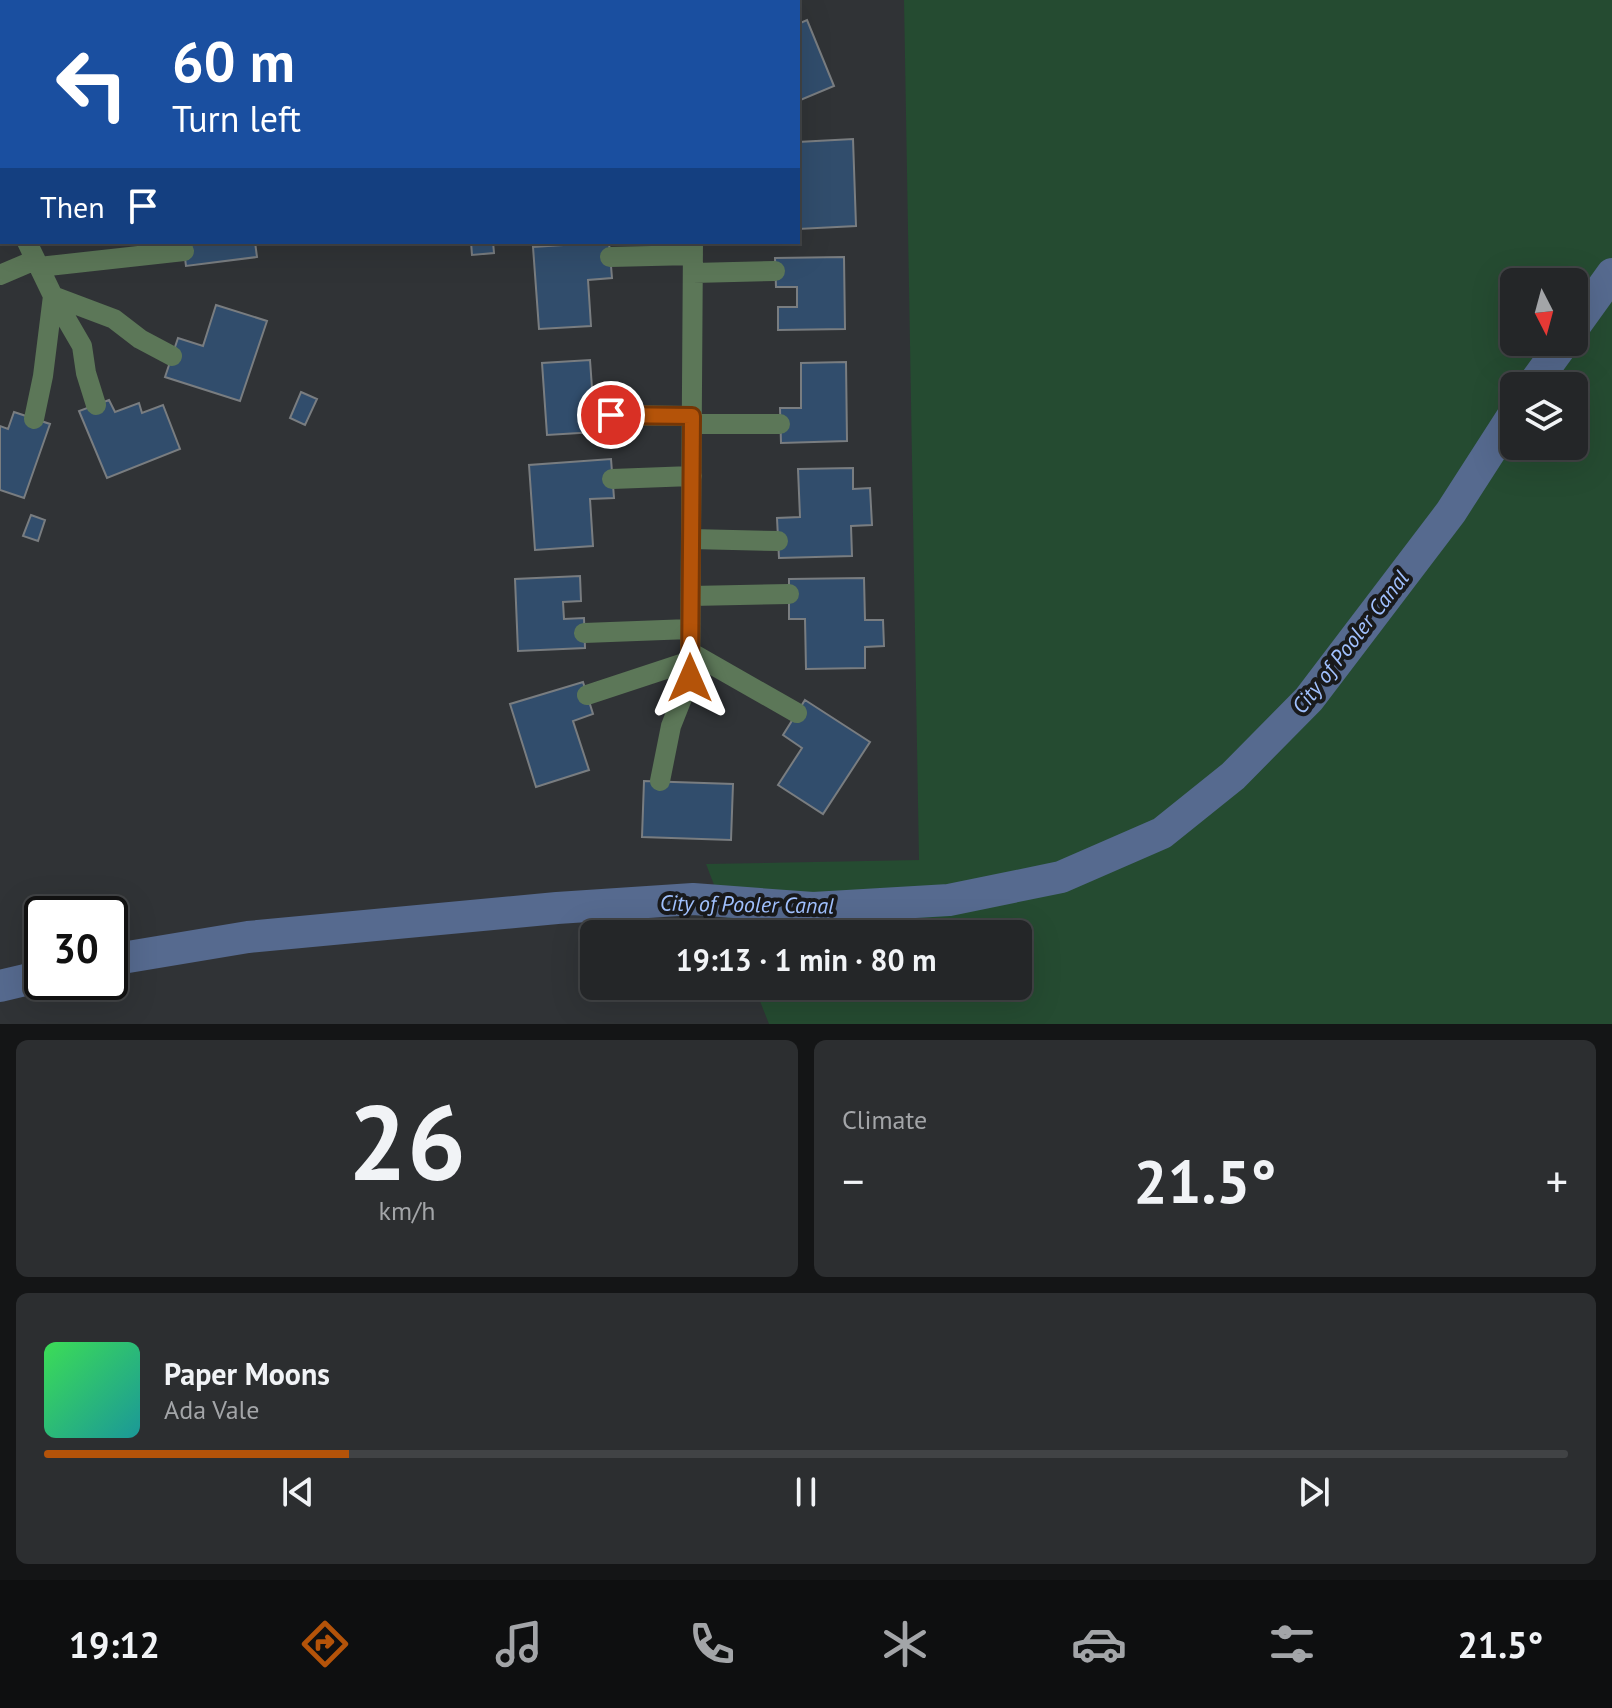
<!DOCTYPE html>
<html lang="en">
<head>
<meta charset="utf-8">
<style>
  :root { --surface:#242628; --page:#2c2e30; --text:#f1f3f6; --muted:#a3a5a8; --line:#414345; --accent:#b45309 }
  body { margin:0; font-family:"PT Sans",sans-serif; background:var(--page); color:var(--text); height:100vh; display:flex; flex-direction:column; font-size:30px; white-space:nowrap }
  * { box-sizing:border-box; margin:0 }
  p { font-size:26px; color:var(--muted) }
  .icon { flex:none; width:44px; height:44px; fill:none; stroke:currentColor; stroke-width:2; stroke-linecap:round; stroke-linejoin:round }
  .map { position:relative; height:1024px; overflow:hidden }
  .sheet { display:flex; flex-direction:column; gap:16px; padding:16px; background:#141516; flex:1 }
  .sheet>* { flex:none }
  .guide { position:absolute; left:0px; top:0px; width:800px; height:244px; box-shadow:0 8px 32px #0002,0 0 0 2px var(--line); background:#1a4fa0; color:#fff; overflow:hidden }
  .needle { width:52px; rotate:174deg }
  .buttons { position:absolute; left:1500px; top:268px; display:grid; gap:16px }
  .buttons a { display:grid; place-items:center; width:88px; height:88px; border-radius:12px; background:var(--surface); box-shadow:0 8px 32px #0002,0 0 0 2px var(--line); font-size:40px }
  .speed { position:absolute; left:24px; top:896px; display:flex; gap:16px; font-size:40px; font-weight:700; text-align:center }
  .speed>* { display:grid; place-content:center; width:104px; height:104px; border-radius:50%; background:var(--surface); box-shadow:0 8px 32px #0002,0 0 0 2px var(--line); line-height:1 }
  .speed .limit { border:4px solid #111; border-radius:12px; background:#fff; color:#111 }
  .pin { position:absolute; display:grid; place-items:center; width:68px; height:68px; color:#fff; margin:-34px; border:4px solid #fff; border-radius:50%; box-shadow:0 2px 8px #0007 }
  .me { position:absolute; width:88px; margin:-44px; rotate:0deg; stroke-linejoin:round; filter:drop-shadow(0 0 6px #0008) }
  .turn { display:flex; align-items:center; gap:28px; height:168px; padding:0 40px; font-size:36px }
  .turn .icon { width:104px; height:104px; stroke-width:2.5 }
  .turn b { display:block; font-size:56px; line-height:68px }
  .then { display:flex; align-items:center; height:76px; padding:0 40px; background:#0003; gap:16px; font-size:30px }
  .big { font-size:60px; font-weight:700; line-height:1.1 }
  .sheet .widget { flex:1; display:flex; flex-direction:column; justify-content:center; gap:12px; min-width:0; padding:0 28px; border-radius:12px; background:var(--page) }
  .sheet .dial { align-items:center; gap:0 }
  .dial b { font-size:104px; line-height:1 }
  .song { display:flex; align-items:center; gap:24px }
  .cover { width:96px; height:96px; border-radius:12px; background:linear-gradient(135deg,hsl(130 70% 55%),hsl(180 70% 35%)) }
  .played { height:8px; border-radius:4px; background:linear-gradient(90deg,var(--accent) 20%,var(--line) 20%) }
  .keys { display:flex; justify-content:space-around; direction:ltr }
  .heat { display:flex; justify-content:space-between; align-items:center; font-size:44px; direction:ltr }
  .sheet .tiles { flex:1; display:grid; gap:16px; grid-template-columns:1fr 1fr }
  .widget:last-child { grid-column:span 2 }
  .trip { position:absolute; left:580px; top:920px; width:452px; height:80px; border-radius:12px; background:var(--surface); box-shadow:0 8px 32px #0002,0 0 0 2px var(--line); font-weight:700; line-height:80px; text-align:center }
  .tab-bar { display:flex; height:128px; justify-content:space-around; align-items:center; background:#0e0f10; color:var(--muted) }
  .tab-bar .icon { width:56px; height:56px }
  .tab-bar .selected { color:var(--accent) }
  .tab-bar b { font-size:36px; color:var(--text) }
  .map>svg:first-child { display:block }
  .green { fill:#254b31; fill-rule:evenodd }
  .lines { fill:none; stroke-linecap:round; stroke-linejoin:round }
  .canal { stroke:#566a8f; stroke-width:32 }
  .building { fill:#314d6c; stroke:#797d80; stroke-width:2 }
  .minor { stroke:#5c7758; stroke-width:20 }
  .route-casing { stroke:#753606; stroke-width:20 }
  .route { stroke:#b45309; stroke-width:14 }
  .labels { text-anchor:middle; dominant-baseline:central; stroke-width:8; stroke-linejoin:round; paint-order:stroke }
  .water-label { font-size:22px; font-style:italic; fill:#a1c1fe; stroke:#191a1c }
</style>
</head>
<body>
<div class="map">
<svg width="1612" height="1024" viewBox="0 0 1612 1024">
  <rect width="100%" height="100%" fill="#303336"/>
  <!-- green -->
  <path class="green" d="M904,0H1612V1024H769L754,986H1018V934H733L706,864L919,860ZM1514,282H1574V342H1514ZM1514,386H1574V446H1514Z"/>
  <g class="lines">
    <!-- canal -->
    <path class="canal" d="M1574,327L1612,274
      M1532,386L1564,342
      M110,960L248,937L557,908L693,899L813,908L949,900L1061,877L1162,833L1233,776L1309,699L1451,512L1514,414
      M0,986L42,976"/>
  </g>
  <!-- building -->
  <path class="building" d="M306,0H407L305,2Z
    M807,20L834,86L798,101V24Z
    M853,139L856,226L798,229V142Z
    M183,242H255L257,257L186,266Z
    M471,242H493L494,253L472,255Z
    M609,242L612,278L588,280L591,326L539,329L533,247Z
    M844,257L845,329L778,330V307H797V287H776L775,258Z
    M216,305L267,321L240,401L165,377L178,338L203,346Z
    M590,360L593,402L610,400L612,431L547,435L542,363Z
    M846,362L847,441L781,443L780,408H801V363Z
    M301,392L317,399L305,425L290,418Z
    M109,400L115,412L139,403L142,413L163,405L180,449L107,478L79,411Z
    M14,412L50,424L24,498L0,490V426L8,429Z
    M611,459L614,498L590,499L593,546L535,550L529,465Z
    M853,468V489L870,488L872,525L851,526L852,556L779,558L777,518L800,517L798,469Z
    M31,515L45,520L38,541L23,536Z
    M580,576L581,601L563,602L564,619L584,618L585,648L518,651L515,579Z
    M864,578L865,620H883L884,646L865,647V668L806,669L805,619H789V579Z
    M583,682L593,714L573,721L589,770L536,787L510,704Z
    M805,700L870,742L823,814L778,785L802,748L783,735Z
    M644,781L733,784L731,840L642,837Z"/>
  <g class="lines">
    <!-- minor -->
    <path class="minor" d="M563,0L566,2
      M66,2L67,0
      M518,2L520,0
      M583,2L585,0
      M649,2L650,0
      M0,50L2,51
      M0,142L2,143
      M0,231L2,230
      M27,242L53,296L82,346L86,373L96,405
      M610,257L693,255
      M39,267L184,251
      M693,273L775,271
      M0,275L35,260
      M53,296L114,319L140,339L172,356
      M611,415L692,416
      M34,419L43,376L53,296
      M692,424H780
      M612,479L692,476
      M691,539L778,541
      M691,596L789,594
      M584,633L690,629
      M690,652L797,713
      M587,695L690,661
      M660,781L671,726L690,678L693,242"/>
  </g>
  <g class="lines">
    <!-- route casing -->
    <g class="route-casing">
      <path id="route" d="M611,415L692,416L690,678"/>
    </g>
    <!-- route -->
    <use href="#route" class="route"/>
  </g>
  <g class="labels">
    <!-- water labels -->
    <g class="water-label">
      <text transform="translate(1350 642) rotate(-52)">City of Pooler Canal</text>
      <text transform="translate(747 904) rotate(1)">City of Pooler Canal</text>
    </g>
  </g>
</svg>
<div class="buttons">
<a><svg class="needle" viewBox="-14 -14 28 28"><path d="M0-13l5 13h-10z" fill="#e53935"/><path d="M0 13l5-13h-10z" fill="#a3a5a8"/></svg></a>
<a><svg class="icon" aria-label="layers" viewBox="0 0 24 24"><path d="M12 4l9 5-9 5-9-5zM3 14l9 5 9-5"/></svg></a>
</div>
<div class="speed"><div class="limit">30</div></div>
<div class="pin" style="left:611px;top:415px;background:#d93025"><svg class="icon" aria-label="arrive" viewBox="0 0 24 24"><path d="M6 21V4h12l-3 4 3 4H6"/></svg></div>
<svg class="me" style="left:690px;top:678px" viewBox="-20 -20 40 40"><path d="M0-17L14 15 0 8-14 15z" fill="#b45309" stroke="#fff" stroke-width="4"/></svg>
<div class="trip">19:13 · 1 min · 80 m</div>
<div class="guide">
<div class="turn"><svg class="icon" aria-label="left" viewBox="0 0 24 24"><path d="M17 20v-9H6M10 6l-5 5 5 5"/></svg><div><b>60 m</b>Turn left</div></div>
<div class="then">Then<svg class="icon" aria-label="arrive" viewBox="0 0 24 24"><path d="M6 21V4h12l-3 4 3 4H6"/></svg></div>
</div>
</div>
<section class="sheet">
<div class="tiles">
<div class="widget dial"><b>26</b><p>km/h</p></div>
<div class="widget"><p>Climate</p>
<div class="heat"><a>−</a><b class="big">21.5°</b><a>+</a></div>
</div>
<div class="widget">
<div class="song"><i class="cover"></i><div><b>Paper Moons</b><p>Ada Vale</p></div></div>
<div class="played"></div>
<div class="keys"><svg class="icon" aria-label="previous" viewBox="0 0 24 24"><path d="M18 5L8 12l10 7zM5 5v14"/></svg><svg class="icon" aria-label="pause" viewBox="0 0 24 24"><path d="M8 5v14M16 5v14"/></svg><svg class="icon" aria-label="next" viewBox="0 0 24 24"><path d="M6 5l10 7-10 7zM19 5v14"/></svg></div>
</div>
</div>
</section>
<nav class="tab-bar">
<b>19:12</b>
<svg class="icon selected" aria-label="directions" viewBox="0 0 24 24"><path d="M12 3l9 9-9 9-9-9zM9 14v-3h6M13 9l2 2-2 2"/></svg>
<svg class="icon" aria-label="music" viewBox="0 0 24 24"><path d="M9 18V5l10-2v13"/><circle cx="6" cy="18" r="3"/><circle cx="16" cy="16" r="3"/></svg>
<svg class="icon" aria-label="phone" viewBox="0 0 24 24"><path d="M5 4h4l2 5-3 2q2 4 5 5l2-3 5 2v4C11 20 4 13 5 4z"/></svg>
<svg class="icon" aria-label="climate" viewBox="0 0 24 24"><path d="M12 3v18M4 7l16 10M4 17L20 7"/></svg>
<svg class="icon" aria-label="car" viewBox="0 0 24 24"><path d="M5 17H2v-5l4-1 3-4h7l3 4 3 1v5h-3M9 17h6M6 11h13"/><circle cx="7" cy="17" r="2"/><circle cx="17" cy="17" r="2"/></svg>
<svg class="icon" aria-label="filters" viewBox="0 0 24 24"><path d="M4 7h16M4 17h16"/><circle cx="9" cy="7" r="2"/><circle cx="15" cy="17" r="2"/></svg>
<b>21.5°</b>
</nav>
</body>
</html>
